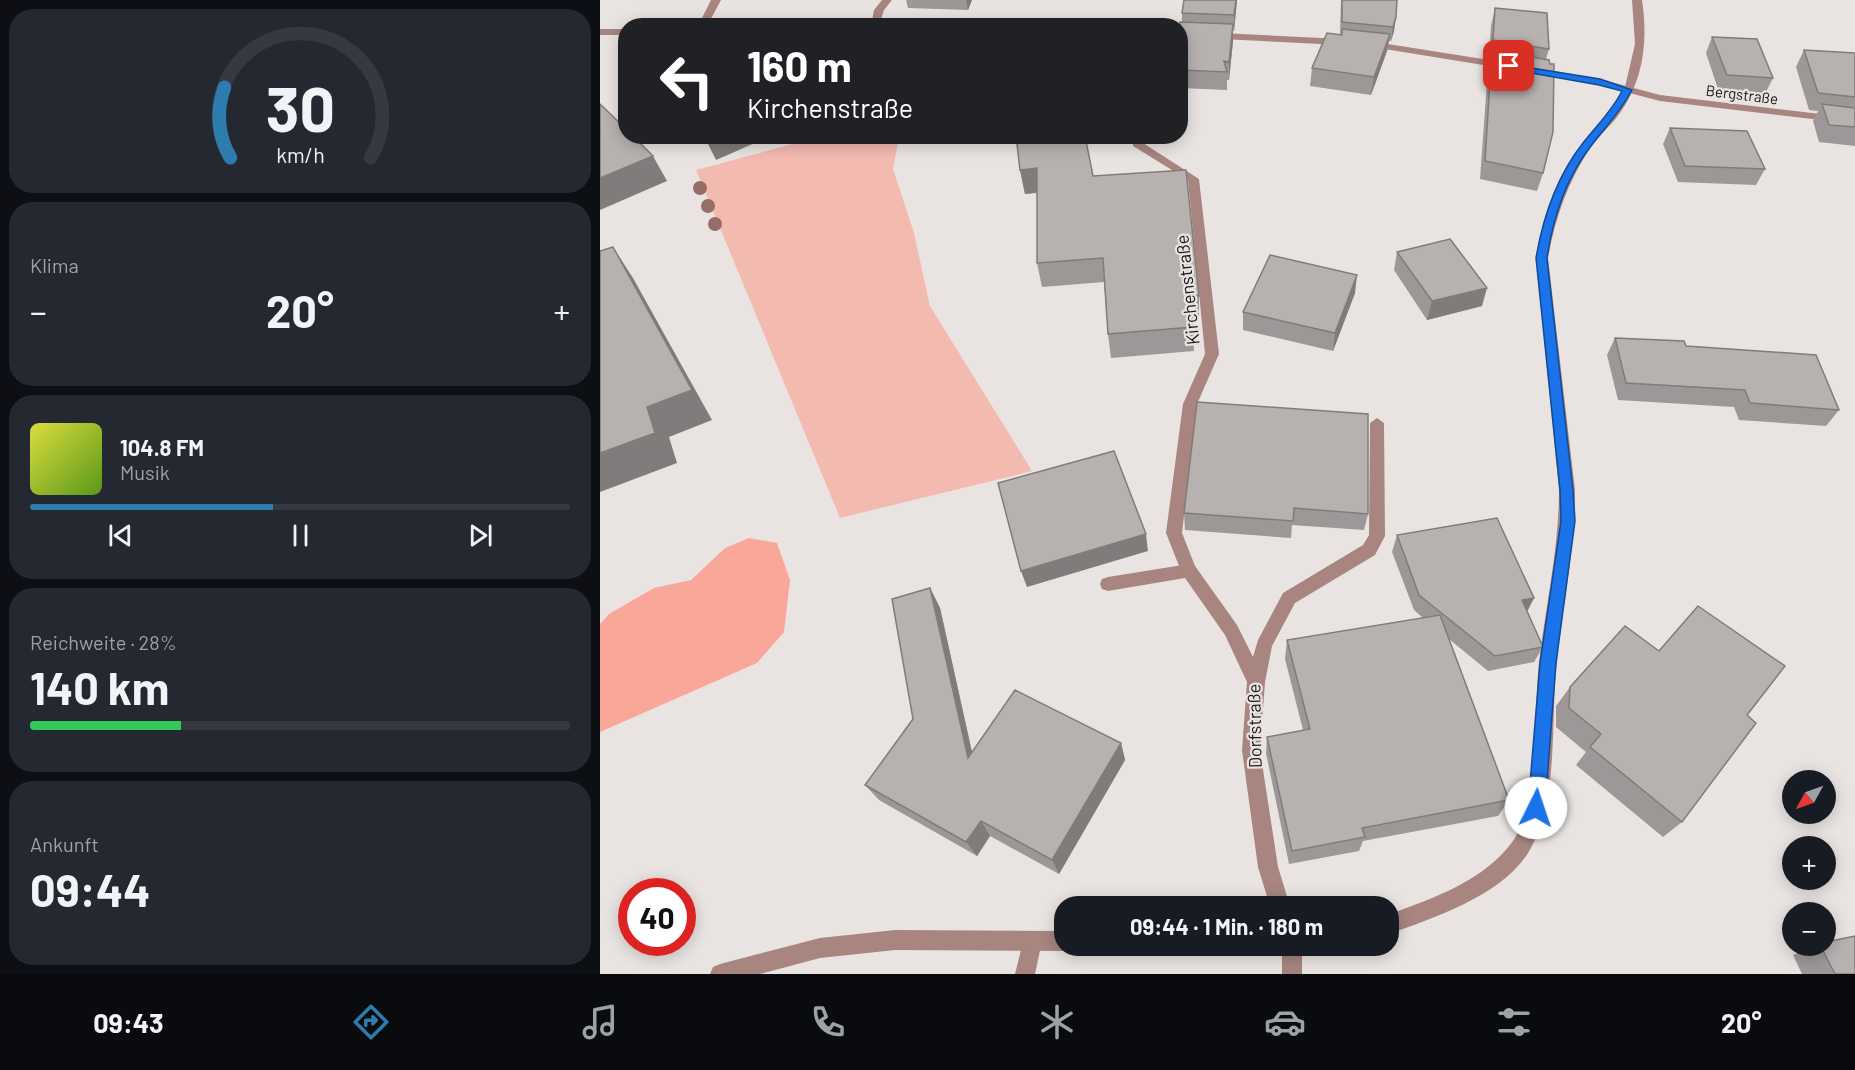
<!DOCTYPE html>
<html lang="de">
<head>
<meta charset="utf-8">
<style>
  :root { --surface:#171b24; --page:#242831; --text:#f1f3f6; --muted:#9ea1a6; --line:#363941; --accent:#2c7dae }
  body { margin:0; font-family:Barlow,sans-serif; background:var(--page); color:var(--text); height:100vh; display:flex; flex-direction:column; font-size:22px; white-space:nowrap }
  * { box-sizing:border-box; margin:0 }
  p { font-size:20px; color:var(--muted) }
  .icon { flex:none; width:33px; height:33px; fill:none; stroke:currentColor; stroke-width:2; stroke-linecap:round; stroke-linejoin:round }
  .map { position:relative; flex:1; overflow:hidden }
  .panel { display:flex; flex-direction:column; gap:9px; padding:9px; background:#0d0f14; width:600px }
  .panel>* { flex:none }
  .top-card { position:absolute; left:18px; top:18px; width:570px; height:126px; border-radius:24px; box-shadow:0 3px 15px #0003; background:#202124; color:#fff; overflow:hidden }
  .needle { width:39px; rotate:230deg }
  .tools { position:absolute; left:1182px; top:770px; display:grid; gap:12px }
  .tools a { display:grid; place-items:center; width:54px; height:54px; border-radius:50%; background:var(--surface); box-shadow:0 3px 15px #0003; font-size:30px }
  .speed { position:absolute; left:18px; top:878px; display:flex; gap:12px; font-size:30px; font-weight:700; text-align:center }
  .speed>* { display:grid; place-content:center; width:78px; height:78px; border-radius:50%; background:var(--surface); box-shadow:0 3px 15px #0003; line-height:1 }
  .speed .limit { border:9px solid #d22; background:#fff; color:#111 }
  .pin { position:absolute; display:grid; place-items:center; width:51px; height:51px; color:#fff; margin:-26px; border-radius:12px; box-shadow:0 3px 9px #0006 }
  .me { position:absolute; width:66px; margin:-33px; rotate:4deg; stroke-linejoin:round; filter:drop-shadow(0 0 4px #0008) }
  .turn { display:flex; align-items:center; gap:21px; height:126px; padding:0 30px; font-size:27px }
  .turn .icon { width:78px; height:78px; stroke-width:2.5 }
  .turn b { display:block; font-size:42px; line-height:51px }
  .big { font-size:45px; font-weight:700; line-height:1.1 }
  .panel .card { flex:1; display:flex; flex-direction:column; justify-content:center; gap:9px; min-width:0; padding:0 21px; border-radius:24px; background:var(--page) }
  .panel .dial { align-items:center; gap:0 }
  .dial svg { height:156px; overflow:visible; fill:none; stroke:var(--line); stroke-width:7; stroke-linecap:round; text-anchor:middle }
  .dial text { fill:var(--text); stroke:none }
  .song { display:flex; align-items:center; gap:18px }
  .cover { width:72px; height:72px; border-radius:9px; background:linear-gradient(135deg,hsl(60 70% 55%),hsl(90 70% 35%)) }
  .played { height:6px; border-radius:3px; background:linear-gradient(90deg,var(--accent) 45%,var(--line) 45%) }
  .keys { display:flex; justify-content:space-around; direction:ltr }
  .heat { display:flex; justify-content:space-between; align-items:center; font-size:33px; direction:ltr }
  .charge { height:9px; border-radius:4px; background:linear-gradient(90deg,#34c759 28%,var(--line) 0) }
  .trip { position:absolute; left:454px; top:896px; width:345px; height:60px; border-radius:24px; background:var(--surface); box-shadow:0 3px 15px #0003; font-weight:700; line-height:60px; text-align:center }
  .tab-bar { display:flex; height:96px; justify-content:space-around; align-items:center; background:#090b0e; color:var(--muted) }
  .tab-bar .icon { width:42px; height:42px }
  .tab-bar .current { color:var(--accent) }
  .tab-bar b { font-size:27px; color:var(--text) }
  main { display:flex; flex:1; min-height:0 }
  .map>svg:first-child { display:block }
  .green { fill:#f3bab0 }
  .water { fill:#f8a799 }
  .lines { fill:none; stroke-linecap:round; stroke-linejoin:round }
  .service { fill:#a8857f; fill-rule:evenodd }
  .minor { fill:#a8857f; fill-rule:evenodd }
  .tertiary { fill:#a8857f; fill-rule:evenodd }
  .tree { fill:#966d69 }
  .wall { fill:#9d9897 }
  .shaded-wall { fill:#807c7b }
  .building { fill:#b7b1b0; stroke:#807c7b; stroke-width:1.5 }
  .route { fill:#1a73e8; stroke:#114b97; stroke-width:1.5 }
  .labels { text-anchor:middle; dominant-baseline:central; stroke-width:4.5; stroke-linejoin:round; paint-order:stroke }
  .far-street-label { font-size:15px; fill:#1a1817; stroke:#e9e4e2 }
  .street-label { font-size:18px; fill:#1a1817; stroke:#e9e4e2 }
</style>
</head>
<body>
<main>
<section class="panel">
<div class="card dial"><svg viewBox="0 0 100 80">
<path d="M14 69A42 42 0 1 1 86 69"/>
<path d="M14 69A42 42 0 0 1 11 33" stroke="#2c7dae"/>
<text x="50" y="56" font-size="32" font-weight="700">30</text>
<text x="50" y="72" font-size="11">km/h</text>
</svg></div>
<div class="card"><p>Klima</p>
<div class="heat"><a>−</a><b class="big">20°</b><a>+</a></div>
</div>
<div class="card">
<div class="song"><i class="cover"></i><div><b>104.8 FM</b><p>Musik</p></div></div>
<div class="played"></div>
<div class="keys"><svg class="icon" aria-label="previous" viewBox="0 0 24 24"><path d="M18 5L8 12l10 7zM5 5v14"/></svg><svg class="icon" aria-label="pause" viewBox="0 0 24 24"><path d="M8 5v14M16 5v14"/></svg><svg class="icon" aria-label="next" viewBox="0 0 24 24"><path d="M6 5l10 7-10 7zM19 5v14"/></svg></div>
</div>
<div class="card"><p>Reichweite · 28%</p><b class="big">140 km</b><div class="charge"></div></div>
<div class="card"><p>Ankunft</p><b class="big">09:44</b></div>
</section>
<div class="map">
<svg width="1255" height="974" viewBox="0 0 1255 974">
  <rect width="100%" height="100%" fill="#e9e4e2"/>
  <!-- green -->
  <path class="green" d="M199,137H299L293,169L314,233L330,306L432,471L240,518L96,170L200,142Z"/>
  <!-- water -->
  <path class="water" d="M149,538L177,543L190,580L184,632L157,663L0,732V624L9,614L54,588L91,580L125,548Z"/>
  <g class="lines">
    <!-- service -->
    <path class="service" d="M777,418L784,423L785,536L775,555L695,603L672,646L665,682L660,750L678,867L690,906H670L658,867L642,750L647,682L625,635L585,578L508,591L502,589L500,584L502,579L508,577L589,564L595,566L637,625L653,657L658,640L683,593L763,545L769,535L770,423Z"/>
    <!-- minor -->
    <path class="minor" d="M111,0H121L107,26H98Z
      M282,0H292L284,10L279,26H271L274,10Z
      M0,29H26V35H0Z
      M580,31L742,39L747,42L742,45L580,37Z
      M769,41L908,63L913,66L908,69L766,46L764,44Z
      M935,68L1000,79L1060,95L1255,118V124L1060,101L999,85L931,73V69Z
      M533,136H543V143L599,179L619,354L597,404L582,533L597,571L595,576L589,578L583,576L566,533L583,404L605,354L588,180L533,146Z
      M432,931L439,934L442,941L435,974H415L425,934Z
      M682,945H702V974H682Z"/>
    <!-- tertiary -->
    <path class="tertiary" d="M1032,0H1042C1048,40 1044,79 1020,113C1011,126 999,135 990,148C968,182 955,218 948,258L975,490C975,548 963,604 957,661C950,720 960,801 928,853C902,895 834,918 789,934V914C833,899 885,880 913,841C938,805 934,707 939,662C946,604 959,548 959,490L936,258L946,214L963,174L984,141L1011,111L1025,87L1035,44Z
      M295,930L465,931V945H474L472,948L465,951L295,950L220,958L160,974H110L113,967L120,964L220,938Z"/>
  </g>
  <!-- trees -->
  <g class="tree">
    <circle cx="100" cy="188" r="7"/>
    <circle cx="108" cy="206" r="7"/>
    <circle cx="115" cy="224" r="7"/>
  </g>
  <!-- wall -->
  <path class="wall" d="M306,0H372L368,10L308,8Z
    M637,0L634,31H633V41L629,80H627V90L580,88V26L582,22V13Z
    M741,0H797L794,31L791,41H789L787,51L771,95L710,86L712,68L740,35Z
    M895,8L949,49L946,59L943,173L937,191L880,179L888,68L890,58H889L891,26Z
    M1112,37L1173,78L1165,94L1119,92L1106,53Z
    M1204,50L1255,53V146L1219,142L1213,121L1218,111L1209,110L1196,67Z
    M1070,128L1165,169L1156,185L1078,182L1063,144Z
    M420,170L493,176L599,296V320L592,318L594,351L511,358L508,334L504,282L442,287L437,263V193L425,194Z
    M797,252L882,306L827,320L794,270Z
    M755,293L733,351L643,330V312Z
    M1015,338L1086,346L1239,410L1226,426L1139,420L1134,407L1018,400L1007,355Z
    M597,402L768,514L764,530L692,525L691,538L585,530L584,513Z
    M797,535L934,598L927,612L943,647L934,662L888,671L849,639L909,800L898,816L763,841L759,851L689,864L666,753L667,737L703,730L685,659L687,640L823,618L814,610L792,552Z
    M330,588L340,608L372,752L521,743L525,760L459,874L390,836L377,856L279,800L265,785L313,719Z
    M970,687L1147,715L1082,822L1063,837L976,765L986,752L956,727V706Z
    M1216,945H1226L1255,974H1202L1193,955Z"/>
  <!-- shaded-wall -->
  <path class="shaded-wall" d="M366,0H372L368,10Z
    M636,0H637L634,31V15Z
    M796,17L794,31L791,41L793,27Z
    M633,24V41L629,80V62Z
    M790,34L787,51L771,95L774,77Z
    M104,136H174L164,139L116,160Z
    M53,156L67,181L0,210V178Z
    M437,168L442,192L425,194L420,170Z
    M13,247L33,278L112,420L69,437L77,463L0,492V453L47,407Z
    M757,275L755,293L733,351L735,333Z
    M887,288L882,306L827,320L832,301Z
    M546,534L548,551L427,587L421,571Z
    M330,588L340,608L377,775L368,758Z
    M934,598L926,613L922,600Z
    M521,743L525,760L459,874L452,860Z
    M381,821L390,836L377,856L366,842Z"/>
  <!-- building -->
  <path class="building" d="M584,0H636L634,15L582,13Z
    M742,0H797L796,17L793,27L742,22Z
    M895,8L947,13L949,49L893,40Z
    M580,22L633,24L629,62L624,61L627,72L580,70Z
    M742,29L790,34L774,77L712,68L727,33L742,35Z
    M1112,37L1157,39L1173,78L1127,75Z
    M892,50L949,60L950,64H954L953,132L943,173L885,161Z
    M1204,50L1255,53V97L1218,93Z
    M0,104L26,129V136H33L53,156L0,178Z
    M1222,104L1255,108V127L1229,125Z
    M1070,128L1147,131L1165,169L1085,166Z
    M416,136H485L493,176L586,170L599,296L589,294L593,327L508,334L503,258L437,263V168L420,170Z
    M850,239L887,288L832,301L797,252Z
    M13,247L92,390L47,407L55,433L0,453V251Z
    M670,255L757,275L735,333L643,312Z
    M1015,338L1084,341L1086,346L1216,355L1239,410L1150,403L1145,390L1026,383Z
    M597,402L768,414V514L694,508L693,521L584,513Z
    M514,451L546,534L421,571L398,483Z
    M897,518L934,598L922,600L943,647L895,656L819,595L797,535Z
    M330,588L368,758L415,690L521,743L452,860L381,821L366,842L265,785L313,719L292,599Z
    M1098,606L1185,666L1147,715L1156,723L1082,822L990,747L1001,734L969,708L970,687L1025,626L1059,651Z
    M840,615L909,800L762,828L765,837L692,851L667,737L710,729L687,640Z
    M1255,936V974H1235L1220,945H1226V942Z"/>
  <!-- route -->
  <path class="route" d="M906,64L1000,79L1032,90C1019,114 1007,125 991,146C966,178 953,218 947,258L973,490L975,521L956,663L945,808L942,814L936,816L930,814L928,808L940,663L961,521L960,490L936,258C943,217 957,176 983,143C997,125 1012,111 1022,91L999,85L909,69L905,66Z"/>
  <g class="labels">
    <!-- far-street labels -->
    <g class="far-street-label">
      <text transform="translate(1142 94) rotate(7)">Bergstraße</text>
    </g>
    <!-- street labels -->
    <g class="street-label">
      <text transform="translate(587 290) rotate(-96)">Kirchenstraße</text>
      <text transform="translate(654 726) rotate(-91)">Dorfstraße</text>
    </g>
  </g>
</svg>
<div class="tools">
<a><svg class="needle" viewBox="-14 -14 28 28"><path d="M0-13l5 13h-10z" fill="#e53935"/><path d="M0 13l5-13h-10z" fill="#9ea1a6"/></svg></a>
<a>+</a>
<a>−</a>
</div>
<div class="speed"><div class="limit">40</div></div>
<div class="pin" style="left:909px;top:66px;background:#d93025"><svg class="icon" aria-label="arrive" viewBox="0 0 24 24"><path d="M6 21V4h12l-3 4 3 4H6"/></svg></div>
<svg class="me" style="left:936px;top:808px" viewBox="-20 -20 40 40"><circle r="19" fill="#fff"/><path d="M0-13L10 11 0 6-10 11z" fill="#1a73e8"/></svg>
<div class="trip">09:44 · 1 Min. · 180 m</div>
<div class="top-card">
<div class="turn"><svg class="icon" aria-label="left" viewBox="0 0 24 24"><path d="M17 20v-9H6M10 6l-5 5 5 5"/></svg><div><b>160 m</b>Kirchenstraße</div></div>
</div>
</div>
</main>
<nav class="tab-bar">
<b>09:43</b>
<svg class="icon current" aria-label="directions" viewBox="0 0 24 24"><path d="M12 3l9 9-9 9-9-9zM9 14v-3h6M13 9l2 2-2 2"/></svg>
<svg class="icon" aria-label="music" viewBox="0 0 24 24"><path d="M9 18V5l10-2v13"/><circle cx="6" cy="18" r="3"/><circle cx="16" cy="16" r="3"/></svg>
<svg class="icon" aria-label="phone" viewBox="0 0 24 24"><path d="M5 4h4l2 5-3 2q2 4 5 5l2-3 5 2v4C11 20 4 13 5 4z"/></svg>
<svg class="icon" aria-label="climate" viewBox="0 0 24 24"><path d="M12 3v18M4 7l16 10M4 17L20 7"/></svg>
<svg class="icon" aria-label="car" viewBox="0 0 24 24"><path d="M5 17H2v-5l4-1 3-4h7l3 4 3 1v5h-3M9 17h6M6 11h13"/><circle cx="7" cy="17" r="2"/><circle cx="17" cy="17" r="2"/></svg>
<svg class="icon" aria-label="filters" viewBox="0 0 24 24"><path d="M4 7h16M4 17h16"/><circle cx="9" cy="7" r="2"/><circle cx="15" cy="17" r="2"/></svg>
<b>20°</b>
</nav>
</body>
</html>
